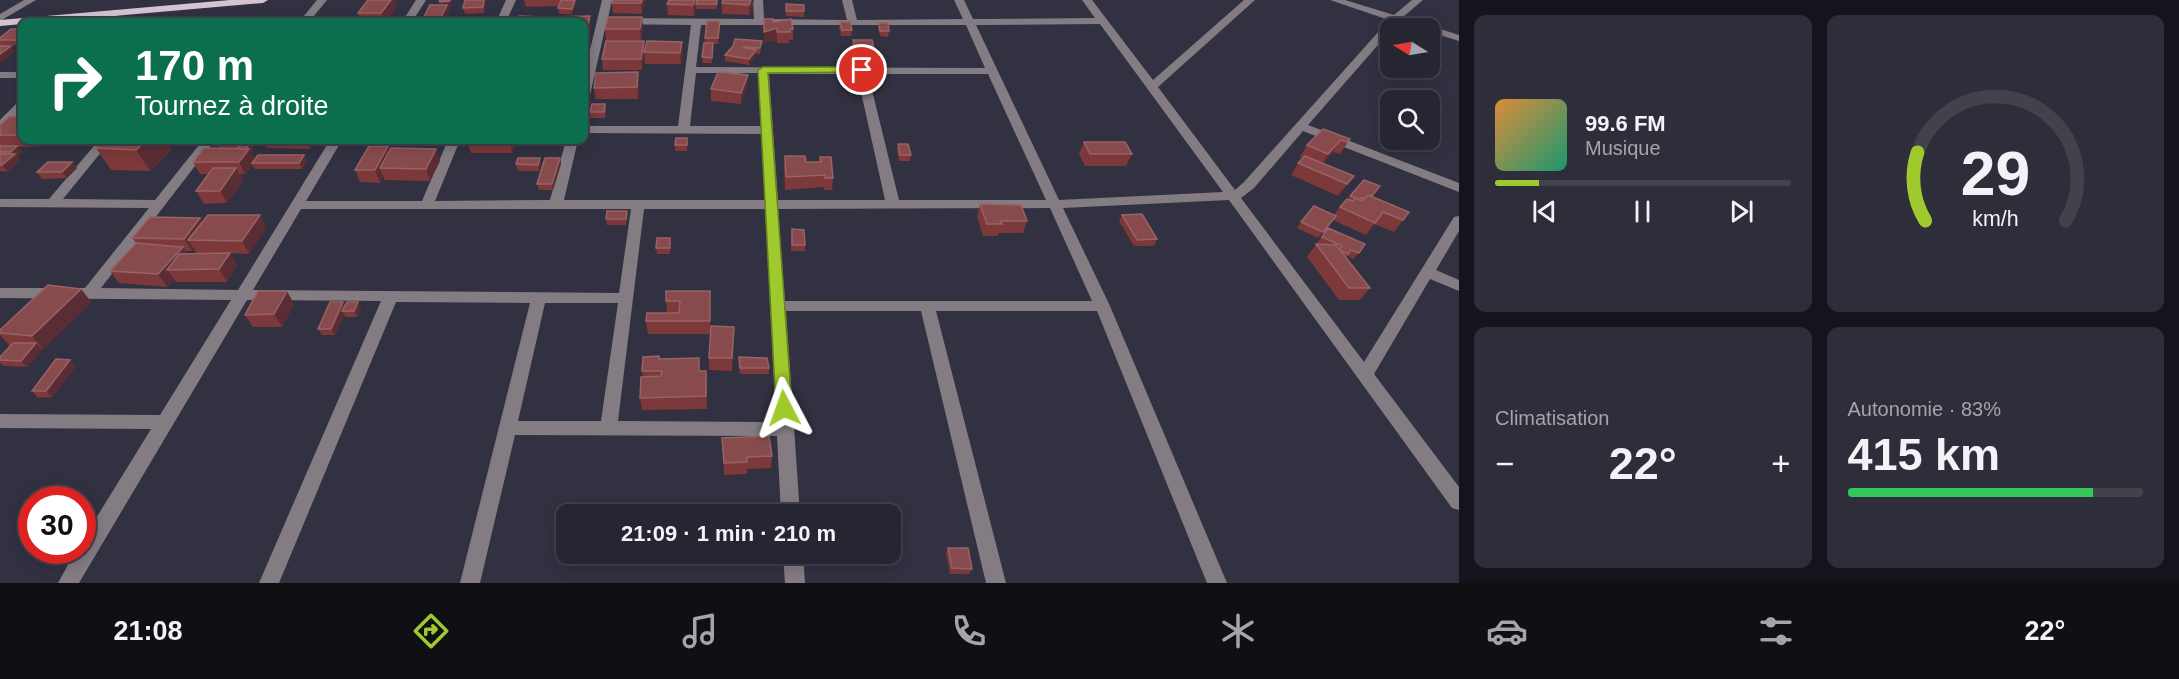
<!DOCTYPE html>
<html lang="fr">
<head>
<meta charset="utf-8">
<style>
  :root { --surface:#262532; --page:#2e2d3a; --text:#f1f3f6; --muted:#a4a5ac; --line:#42424d; --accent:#9fca2d }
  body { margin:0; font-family:Arial,sans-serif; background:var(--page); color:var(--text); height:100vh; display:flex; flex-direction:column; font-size:22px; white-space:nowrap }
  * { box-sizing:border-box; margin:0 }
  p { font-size:20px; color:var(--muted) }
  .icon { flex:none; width:33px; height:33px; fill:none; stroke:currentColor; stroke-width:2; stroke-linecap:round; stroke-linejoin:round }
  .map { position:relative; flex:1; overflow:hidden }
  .details { display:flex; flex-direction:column; gap:15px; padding:15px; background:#15141c; width:720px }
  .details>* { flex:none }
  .guide { position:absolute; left:18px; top:18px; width:570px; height:126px; border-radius:12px; box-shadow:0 3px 15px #0003,0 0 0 2px var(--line); background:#0b6e4f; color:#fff; overflow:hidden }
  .needle { width:39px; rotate:281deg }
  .controls { position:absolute; left:1380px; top:18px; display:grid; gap:12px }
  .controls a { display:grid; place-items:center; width:60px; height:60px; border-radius:12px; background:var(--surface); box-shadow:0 3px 15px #0003,0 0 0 2px var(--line); font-size:30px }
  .speed { position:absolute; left:18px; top:486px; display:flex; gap:12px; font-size:30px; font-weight:700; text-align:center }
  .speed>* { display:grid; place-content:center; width:78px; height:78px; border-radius:50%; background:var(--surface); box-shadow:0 3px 15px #0003,0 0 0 2px var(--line); line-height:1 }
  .speed .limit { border:9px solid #d22; background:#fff; color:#111 }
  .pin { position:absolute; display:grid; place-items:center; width:51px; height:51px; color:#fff; margin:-26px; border:3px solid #fff; border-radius:50%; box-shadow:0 2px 6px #0007 }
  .me { position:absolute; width:66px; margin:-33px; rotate:356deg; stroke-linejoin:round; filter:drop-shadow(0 0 4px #0008) }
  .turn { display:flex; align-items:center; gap:21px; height:126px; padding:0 18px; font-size:27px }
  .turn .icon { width:78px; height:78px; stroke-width:2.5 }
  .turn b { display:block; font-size:42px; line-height:51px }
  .big { font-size:45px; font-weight:700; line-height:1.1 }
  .details .widget { flex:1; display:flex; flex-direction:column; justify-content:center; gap:9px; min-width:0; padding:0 21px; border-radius:12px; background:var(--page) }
  .details .dial { align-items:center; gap:0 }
  .dial svg { height:156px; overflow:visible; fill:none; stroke:var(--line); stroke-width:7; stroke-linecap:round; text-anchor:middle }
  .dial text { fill:var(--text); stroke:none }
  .song { display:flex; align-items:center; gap:18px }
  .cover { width:72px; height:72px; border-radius:9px; background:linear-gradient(135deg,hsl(30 70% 55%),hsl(160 70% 35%)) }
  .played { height:6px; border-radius:3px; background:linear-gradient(90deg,var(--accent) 15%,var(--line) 15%) }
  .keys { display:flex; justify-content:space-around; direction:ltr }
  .heat { display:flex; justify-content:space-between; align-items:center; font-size:33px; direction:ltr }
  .charge { height:9px; border-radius:4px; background:linear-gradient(90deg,#34c759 83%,var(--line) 0) }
  .details .tiles { flex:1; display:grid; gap:15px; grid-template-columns:repeat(2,1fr) }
  .trip { position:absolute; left:556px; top:504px; width:345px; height:60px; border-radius:12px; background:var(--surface); box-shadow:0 3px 15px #0003,0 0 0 2px var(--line); font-weight:700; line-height:60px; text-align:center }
  .tabs { display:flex; height:96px; justify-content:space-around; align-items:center; background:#0f0f14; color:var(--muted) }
  .tabs .icon { width:42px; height:42px }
  .tabs .on { color:var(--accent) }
  .tabs b { font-size:27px; color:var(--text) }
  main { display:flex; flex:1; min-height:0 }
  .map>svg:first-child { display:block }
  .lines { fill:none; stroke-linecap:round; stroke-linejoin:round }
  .minor { fill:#847c83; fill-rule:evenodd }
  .major { fill:#d5c5d3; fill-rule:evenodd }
  .wall { fill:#7d3839; fill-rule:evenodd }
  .shaded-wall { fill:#5a2d34 }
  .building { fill:#884b4d; stroke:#976366; stroke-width:1.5 }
  .route { fill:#9fca2d; stroke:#67831d; stroke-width:1.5 }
</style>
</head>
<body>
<main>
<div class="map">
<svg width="1459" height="583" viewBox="0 0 1459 583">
  <rect width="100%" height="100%" fill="#323142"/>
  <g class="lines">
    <!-- minor -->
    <path class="minor" d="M24,0H36L0,21V14Z
      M317,0H327L309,22H299Z
      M416,0H426L412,22H402Z
      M506,0H516L506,22H496Z
      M602,0H612L608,18L754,19L753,0H763L764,19L847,20L842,0H852L857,20L963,19L954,0H964L973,19L1095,18L1082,0H1092L1153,80L1244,0H1255L1158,87L1235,190L1244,182L1389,20L1330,0H1345L1394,15L1412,0H1423L1403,17L1459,35V41L1430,32V28H1418L1398,22L1308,125L1459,183V192L1303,131L1254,188L1241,198L1364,362L1454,217L1459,216V231L1436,270L1459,280V291L1430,279L1374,374L1459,487V510L1452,508L1229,200L1063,208L1110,306L1227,583H1207L1097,311H936L1006,583H986L921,311H786L800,514H781L777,436L515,435L480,583H460L530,303L396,302L279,583H259L381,301L247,300L79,583H58L76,550H82V541L151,429L0,428V414L160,415L231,300L0,298V288H85L149,208L0,207V199H49L99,140H111L63,199L155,200L203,140H215L101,288L238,290L330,140H342L306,201H422L448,140H460L435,201L550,200L566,140H578L564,200H765L761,134L584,133V126H678L691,25L606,24L590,95L584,98V75ZM1100,24L1223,192L1059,200L976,25ZM701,25H966L985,68L696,67ZM696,73H758L761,126H690ZM769,74H857L885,200H778ZM868,74H988L1046,200H899ZM1050,208L1092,301H785L778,209ZM301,209H631L619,293L253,290ZM644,209H765L776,422L618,421ZM545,303H618L601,421H518Z
      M113,10L121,12L110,22H100Z
      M0,72H22V78H0Z
      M22,101V110L4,130L0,131V120L18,102Z
      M783,554H803L805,583H785Z"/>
    <!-- major -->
    <path class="major" d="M230,0H268L263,3L0,26V20Z"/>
  </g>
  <!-- wall -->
  <path class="wall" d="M465,0H486L484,13L465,14L463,8Z
    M524,0H576V3L572,14H559L558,8L559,6L526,7Z
    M613,0H646L642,14L613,13L612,3Z
    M717,0V9H696L694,16L668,15L667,4Z
    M754,0L749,15L722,14V3Z
    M786,4L804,11V17L786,16Z
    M430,5L451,6L448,7L449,11L443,22H454H425L424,17Z
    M397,7L386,22H361L358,13Z
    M497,17L499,22H475L474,20Z
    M642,17L643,28L641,40H606L605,29Z
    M764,19L793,29V40H789V43H777V40L764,43Z
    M720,21L718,44H713L712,63H702L705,38Z
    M584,22L591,27L588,41H584Z
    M840,22L852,30L851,36H841L839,27Z
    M879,23L889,31L888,37L880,36L878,28Z
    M22,29V45L1,46L0,45V38Z
    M853,40L874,48L873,53L854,54L852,46Z
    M762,41L760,54H755V56L749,65L725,61V55Z
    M644,50L683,53L681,64H645L644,55L642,70H603L602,59Z
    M748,75L747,86L741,104L711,101V89Z
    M639,84L638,99H595L594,88Z
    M605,104L606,110L605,118H591L590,112Z
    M22,116V140H51L44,146L18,147L22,152L17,157L20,160L7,172L0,171V125Z
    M1323,129L1350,139L1340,154L1333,152L1323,163L1354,176L1338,196L1291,175L1298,163L1303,158L1300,157L1307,145Z
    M687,138V151H675V145Z
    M249,140L247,142H251L254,149L251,152L254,159L304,155L307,161L302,169H255L252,165L245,174H240L243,180L227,203L204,204L196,191L209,174H200L193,162L219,148L217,145Z
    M265,140H314L315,142L310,149L267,148L264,142Z
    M515,140L516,143L512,153H471L467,141Z
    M1084,142L1132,154L1126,166H1085L1079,154Z
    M898,144L911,155L910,161H899L897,150Z
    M388,146L390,150L436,149L440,161L430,181L385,180L383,176L380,183L360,182L355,170Z
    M96,148L172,149L150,171L111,170Z
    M785,156L806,162H819L820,157L833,178L832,190H824V187L785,190L784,168Z
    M560,158L561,164L553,190H539L537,184Z
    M516,164H541L539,171H518Z
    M77,168L67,178L42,179L37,172Z
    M1364,180L1372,196L1409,212L1394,232L1374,224L1366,235L1333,220L1318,238L1297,228L1301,222L1334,215L1340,207L1348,199Z
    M980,204L1027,221L1023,233H999L998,236H983L977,217Z
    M627,211L628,217L626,225H607L606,219Z
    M260,215L266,228L249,254L230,253L237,265L227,282H176L174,279L167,287L119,283L110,271L136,243L132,238L200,218L202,221ZM194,249L196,253H218H187L186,251H192Z
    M1122,215L1157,239L1154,246H1134L1119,221Z
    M1328,228L1365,244L1354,259L1347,256L1346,257L1370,288L1360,300H1339L1307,257L1316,244H1321L1317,243Z
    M791,235L805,245V251H791Z
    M670,238V254H657L656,248Z
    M81,289L91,302L43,349H41L42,350L27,367L4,366L0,363V357L11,345H9L0,335V330Z
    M666,291L710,303V334H648L646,321L667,313L666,301Z
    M343,302L345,306L358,302L361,309L357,317H345L344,314L335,335H322L318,329Z
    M294,304L282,327H253L245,315Z
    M734,327L732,371L709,370V358Z
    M739,357L769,368V374H740Z
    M659,359L700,371H706L707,409L642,410L640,398L643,377L642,371Z
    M76,366L52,397L38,398L32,391Z
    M722,438L772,456L771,468L747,469V474L724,475Z
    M948,548L972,569L969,574H950L946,553Z"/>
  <!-- shaded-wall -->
  <path class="shaded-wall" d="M391,0H395L397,7L386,22H384L381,13Z
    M484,0H487L484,13L483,7Z
    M575,0H576V3L572,14V9Z
    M642,0H646L642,14L641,3Z
    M695,0H698L696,4V9L694,16L693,5Z
    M751,0H754L749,15V5Z
    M450,1L451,6L448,7L449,11L443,22L440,2Z
    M590,16L591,27L588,41L587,30Z
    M642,17L643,28L641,40L640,29Z
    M777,28V40L764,43V32Z
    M22,36V45L19,40Z
    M644,41L645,52L642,70L641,59Z
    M682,42L683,53L681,64L680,53Z
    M11,46L15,52L0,63V54Z
    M756,50L755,56L749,65V59Z
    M638,72L639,84L638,99L637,87Z
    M748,75L747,86L741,104V93Z
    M39,140H51L44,146Z
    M147,140H166L172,149L150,171L136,150Z
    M242,140H249L241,150L238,144Z
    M310,140H314L315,142L310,149L307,142Z
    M510,140H515L516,143L512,153L510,141Z
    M1341,140L1333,152L1321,166L1328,154Z
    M251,142L254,149L251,152L255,161L252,163V165L245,174L239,162L242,153Z
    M17,146L22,152L17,157L20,160L7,172L2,165L14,155L11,152Z
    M388,146L393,158L380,168L383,176L380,183L375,170Z
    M436,149L440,161L430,181L426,169Z
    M304,155L307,161L302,169L299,163Z
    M540,158L541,164L539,171L538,165Z
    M560,158L561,164L553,190L552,184Z
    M72,162L77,168L67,178L62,172Z
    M236,168L243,180L227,203L220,191Z
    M1354,176L1345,188L1338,196L1347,184Z
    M627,211L628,217L626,225V219Z
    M260,215L266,228L249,254L242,241Z
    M200,218L208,230L188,240L194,249L192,251L184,239Z
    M183,247L191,259L167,270L174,279L167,287L158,274Z
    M230,253L237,265L227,282L219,269Z
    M81,289L91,302L43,349L32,336Z
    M287,291L294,304L282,327L274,314Z
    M343,302L346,308L342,311L344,314L335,335L331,329Z
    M358,302L361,309L357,317L354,311Z
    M36,343L42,350L27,367L21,361Z
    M70,360L76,366L52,397L46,391Z"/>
  <!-- building -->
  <path class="building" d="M368,0H391L381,13H358Z
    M439,0H450V1L440,2Z
    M465,0H484L483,7L463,8Z
    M561,0H575L572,9L558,8Z
    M613,0H642L641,3H612Z
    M669,0H695L693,5L667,4Z
    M697,0H717V4H696Z
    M723,0H751L749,5L722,3Z
    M786,4L804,5V11H786Z
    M430,5H447L441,17H424Z
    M519,16L542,17L539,22H515Z
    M590,16L587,30H584V22H549L551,17Z
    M476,17H497L496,20H474Z
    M608,17H642L640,29H605Z
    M764,19H773V22L791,19L793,29H790V32H777V28L764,32Z
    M707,21H720L718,38H705Z
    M840,22H850L852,30H842Z
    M879,23H888L889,31H880Z
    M11,29H22V36L19,40H0V38Z
    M735,39L762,41L760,48L743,47L756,50L749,59L725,55L733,46Z
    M853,40H872L874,48L855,49Z
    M606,41H644L641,59H602Z
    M647,41L682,42L680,53L644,52Z
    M704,43H713L712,58L702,57Z
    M0,46H11L0,54Z
    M638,72L637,87L594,88L596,73Z
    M718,72L748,75L741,93L711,89Z
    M592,104H605L604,112H590Z
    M22,116V135H0V125L9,117Z
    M1323,129L1350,139L1347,142L1341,140L1328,154L1307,145Z
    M676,138H687V145H675Z
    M105,140H147L136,150L96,148Z
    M221,140H242L238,144L217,145Z
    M265,140H310L307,142H264Z
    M468,140H510V141H467Z
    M242,142H251L246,149H237Z
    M1084,142H1125L1132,154H1090Z
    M898,144H908L911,155H900Z
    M0,146H17L11,152H0Z
    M369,146H388L375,170H355Z
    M204,148L249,149L239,162H193Z
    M391,148L436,149L426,169L380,168Z
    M0,154H15L2,165H0Z
    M258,155H304L299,163H252Z
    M785,156H805L806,162H821L820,157H831L833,178H825V175L786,177Z
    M1305,156L1354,176L1347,184L1298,163Z
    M518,158H540L538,165L516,164Z
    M545,158H560L552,184H537Z
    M48,162H72L62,172H37Z
    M213,168H236L220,191H196Z
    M1364,180L1380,186L1372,196L1368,195L1364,199L1361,198L1360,200L1350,196Z
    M1368,195L1409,212L1403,220L1383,212L1375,223L1340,207L1347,199L1353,201L1355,198L1362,201Z
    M980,204L1021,205L1027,221H1000L1002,224H987Z
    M1314,206L1336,216L1323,232L1301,222Z
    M607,211H627L626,219H606Z
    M1142,214L1157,239L1137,240L1122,215Z
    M208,215H260L242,241L188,240Z
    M150,217L200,218L184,239L132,238Z
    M1328,228L1365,244L1359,253L1351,250L1348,254L1341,251L1339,249L1342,246L1322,237Z
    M792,229L804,230L805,245H792Z
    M657,238H670V248H656Z
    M136,243L183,247L158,274L110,271Z
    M1316,244L1336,245L1370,288H1349Z
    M230,253L219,269L167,270L179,254Z
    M48,285L81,289L32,336L0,333V330Z
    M258,291H287L274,314L245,315Z
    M666,291H710V321H646L647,313H679L680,301H666Z
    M330,302H343L331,329H318Z
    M347,302H358L354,311H342Z
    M711,326L734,327L732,358H709Z
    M13,343H36L21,361L0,360V357Z
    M659,356V359L699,358V371H706V396L640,398L641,377L661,376L662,371H642L643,357Z
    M739,357L767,358L769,368H740Z
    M56,359L70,360L46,391H32Z
    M769,436L772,456L747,457V462L724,463L722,438Z
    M948,548H968L972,569L952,568Z"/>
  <!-- route -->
  <path class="route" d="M862,67L865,68V72L768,73L792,408L790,413L784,414L779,413L776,408L758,70L763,67Z"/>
</svg>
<div class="controls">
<a><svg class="needle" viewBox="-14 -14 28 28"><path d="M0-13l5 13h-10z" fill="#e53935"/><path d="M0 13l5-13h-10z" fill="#a4a5ac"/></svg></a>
<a><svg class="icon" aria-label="search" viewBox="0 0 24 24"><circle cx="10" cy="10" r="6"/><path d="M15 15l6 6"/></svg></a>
</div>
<div class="speed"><div class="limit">30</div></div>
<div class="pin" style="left:862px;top:70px;background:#d93025"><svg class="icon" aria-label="arrive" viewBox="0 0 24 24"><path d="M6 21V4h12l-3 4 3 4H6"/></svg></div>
<svg class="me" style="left:784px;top:408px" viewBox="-20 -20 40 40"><path d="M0-17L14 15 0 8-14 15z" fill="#9fca2d" stroke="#fff" stroke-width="4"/></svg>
<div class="trip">21:09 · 1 min · 210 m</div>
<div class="guide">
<div class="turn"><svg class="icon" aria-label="right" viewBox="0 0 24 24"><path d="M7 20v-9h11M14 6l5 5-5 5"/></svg><div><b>170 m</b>Tournez à droite</div></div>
</div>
</div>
<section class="details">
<div class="tiles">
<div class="widget">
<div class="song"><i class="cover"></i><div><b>99.6 FM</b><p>Musique</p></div></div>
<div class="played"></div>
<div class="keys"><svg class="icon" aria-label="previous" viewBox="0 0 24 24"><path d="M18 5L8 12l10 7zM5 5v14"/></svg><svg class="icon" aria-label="pause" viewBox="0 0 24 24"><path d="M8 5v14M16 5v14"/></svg><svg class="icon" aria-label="next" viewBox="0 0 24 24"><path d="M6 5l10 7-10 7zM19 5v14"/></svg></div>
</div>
<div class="widget dial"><svg viewBox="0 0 100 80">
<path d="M14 69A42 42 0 1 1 86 69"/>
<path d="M14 69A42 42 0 0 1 10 34" stroke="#9fca2d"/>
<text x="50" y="56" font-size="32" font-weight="700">29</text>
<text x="50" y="72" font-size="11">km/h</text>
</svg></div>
<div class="widget"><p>Climatisation</p>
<div class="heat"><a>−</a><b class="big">22°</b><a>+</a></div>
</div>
<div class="widget"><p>Autonomie · 83%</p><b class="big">415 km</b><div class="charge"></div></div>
</div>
</section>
</main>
<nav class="tabs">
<b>21:08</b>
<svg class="icon on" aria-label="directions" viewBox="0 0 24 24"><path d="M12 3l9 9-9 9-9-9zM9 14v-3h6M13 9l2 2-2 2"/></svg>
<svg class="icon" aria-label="music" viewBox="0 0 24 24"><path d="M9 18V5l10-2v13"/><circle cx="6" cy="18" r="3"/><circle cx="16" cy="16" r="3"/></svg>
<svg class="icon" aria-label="phone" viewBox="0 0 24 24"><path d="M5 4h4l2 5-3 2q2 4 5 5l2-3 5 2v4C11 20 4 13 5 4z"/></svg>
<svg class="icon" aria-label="climate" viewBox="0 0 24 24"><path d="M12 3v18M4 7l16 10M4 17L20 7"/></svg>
<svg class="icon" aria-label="car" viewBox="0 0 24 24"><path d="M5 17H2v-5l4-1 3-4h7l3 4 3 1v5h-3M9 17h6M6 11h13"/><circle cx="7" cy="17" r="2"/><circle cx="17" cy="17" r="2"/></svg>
<svg class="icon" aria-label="filters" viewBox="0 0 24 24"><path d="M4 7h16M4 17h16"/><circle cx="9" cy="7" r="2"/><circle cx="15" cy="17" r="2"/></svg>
<b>22°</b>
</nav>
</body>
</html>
